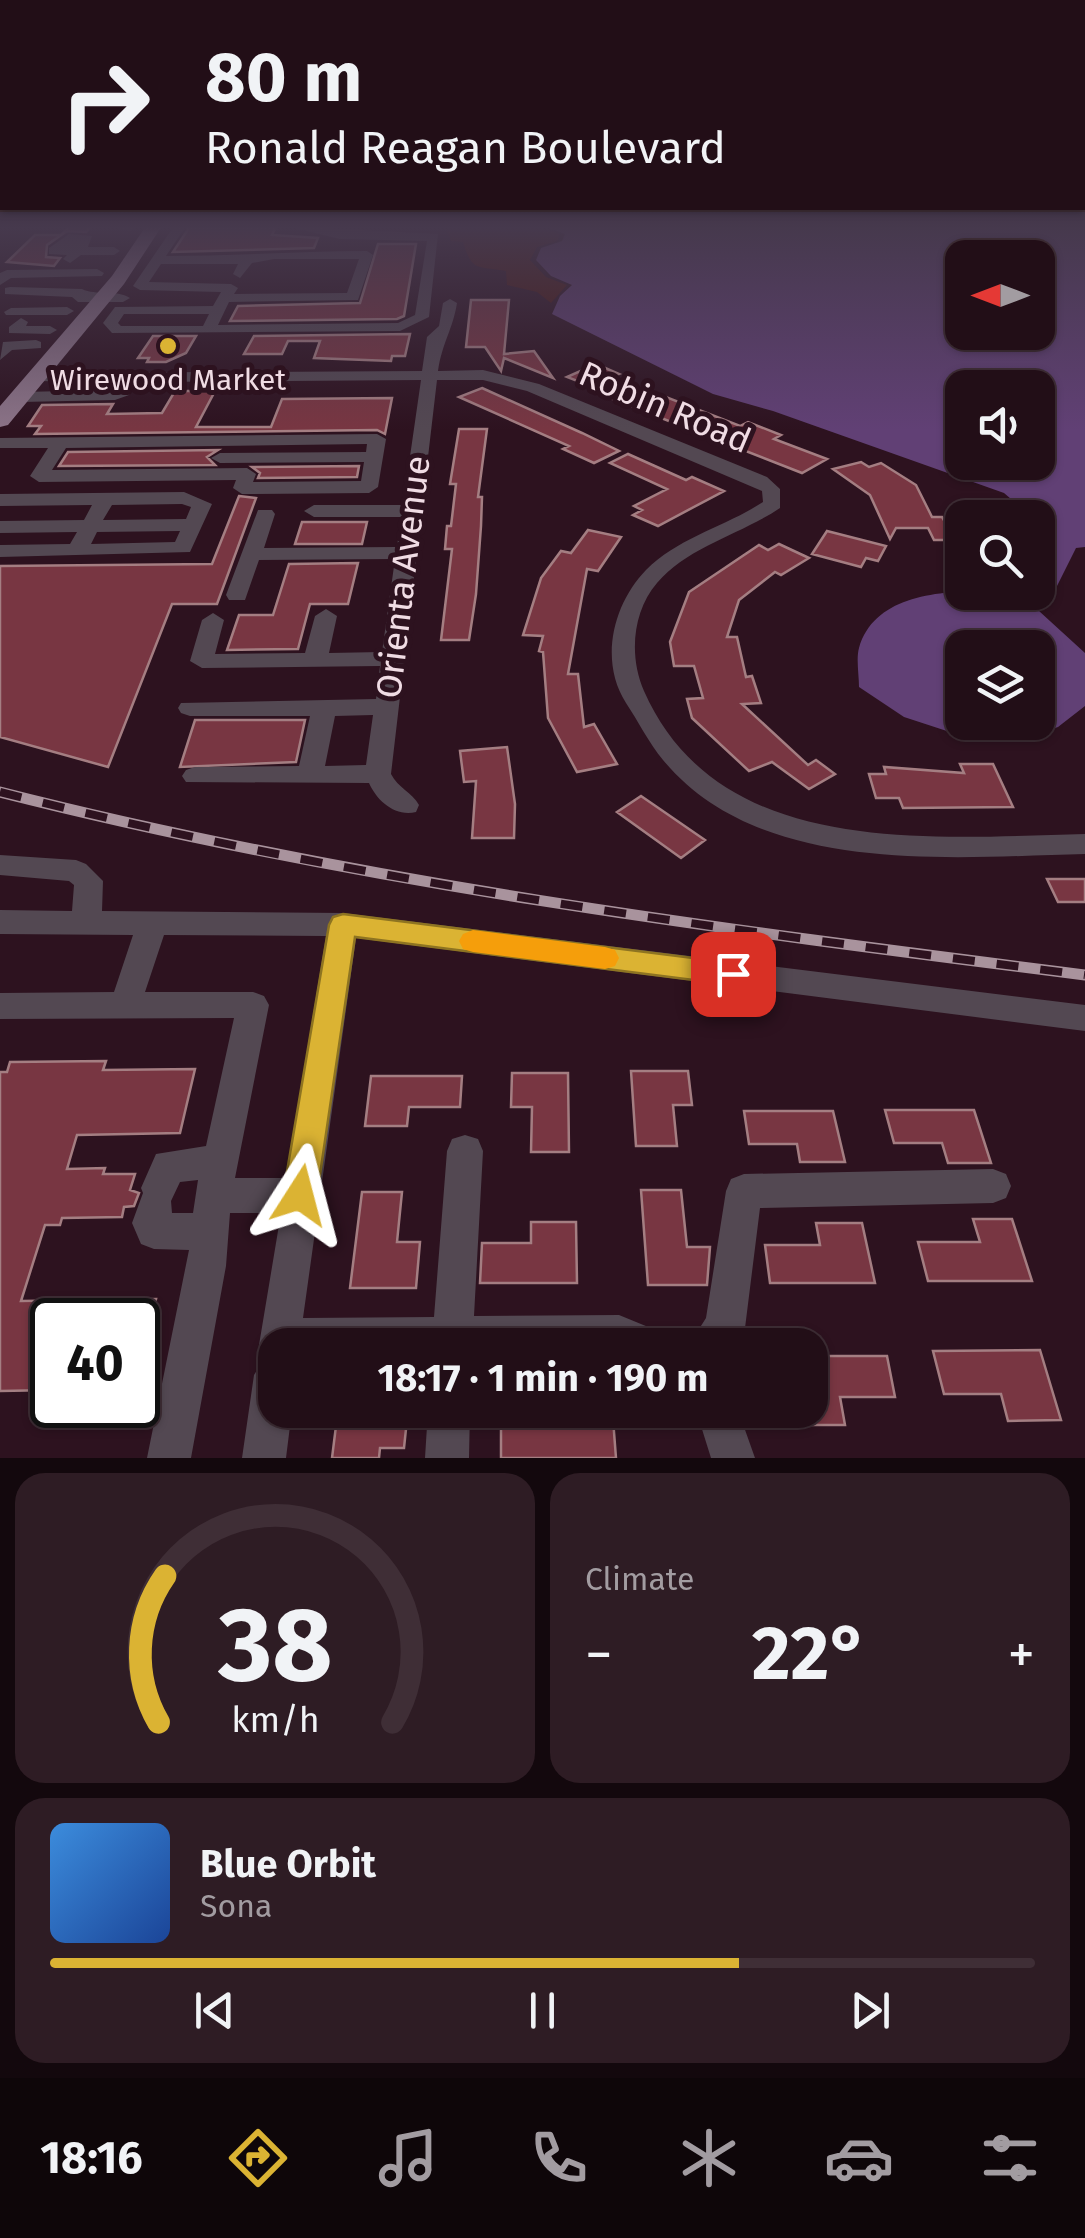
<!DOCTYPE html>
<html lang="en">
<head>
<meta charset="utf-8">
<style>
  :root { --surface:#220e17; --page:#2e1c24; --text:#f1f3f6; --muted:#a29ca1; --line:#3f2e36; --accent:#dbb333 }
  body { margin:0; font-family:"Fira Sans",sans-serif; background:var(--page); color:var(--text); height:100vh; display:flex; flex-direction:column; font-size:38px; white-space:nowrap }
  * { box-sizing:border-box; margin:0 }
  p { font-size:32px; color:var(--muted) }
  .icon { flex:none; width:55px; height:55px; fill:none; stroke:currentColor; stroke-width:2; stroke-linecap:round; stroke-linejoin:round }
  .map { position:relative; height:1458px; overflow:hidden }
  .side { display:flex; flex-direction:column; gap:15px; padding:15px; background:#13080d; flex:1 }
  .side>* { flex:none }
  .banner { position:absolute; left:0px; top:0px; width:1085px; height:210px; box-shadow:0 2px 8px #0004,0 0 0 2px var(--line); background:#220e17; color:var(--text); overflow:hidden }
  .needle { width:65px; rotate:270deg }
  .controls { position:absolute; left:945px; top:240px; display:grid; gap:20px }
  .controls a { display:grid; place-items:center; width:110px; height:110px; border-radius:20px; background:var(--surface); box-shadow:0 2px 8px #0004,0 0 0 2px var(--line); font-size:50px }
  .speed { position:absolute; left:30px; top:1298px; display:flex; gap:20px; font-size:50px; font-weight:700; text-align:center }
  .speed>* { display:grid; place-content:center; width:130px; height:130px; border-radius:50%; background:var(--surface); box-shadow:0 2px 8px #0004,0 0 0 2px var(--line); line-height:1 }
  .speed .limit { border:5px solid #111; border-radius:15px; background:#fff; color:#111 }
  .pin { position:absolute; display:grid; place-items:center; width:85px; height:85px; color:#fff; margin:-42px; border-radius:20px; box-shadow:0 5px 15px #0006 }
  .me { position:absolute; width:110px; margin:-55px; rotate:9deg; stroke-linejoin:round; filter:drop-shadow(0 0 8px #0008) }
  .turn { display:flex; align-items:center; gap:35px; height:210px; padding:0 40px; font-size:45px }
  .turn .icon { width:130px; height:130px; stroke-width:2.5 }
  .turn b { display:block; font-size:70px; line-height:85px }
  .big { font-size:75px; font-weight:700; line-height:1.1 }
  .side .tile { flex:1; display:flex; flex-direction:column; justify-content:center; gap:15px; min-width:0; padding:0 35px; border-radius:30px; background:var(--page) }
  .side .dial { align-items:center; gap:0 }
  .dial svg { height:260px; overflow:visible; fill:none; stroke:var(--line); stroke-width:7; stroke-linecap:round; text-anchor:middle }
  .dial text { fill:var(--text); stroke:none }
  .song { display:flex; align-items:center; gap:30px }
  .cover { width:120px; height:120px; border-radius:15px; background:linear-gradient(135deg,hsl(210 70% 55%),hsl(220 70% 35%)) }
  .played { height:10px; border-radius:5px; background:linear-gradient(90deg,var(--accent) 70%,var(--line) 70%) }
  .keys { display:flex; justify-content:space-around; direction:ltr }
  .heat { display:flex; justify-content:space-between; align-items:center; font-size:55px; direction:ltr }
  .side .tiles { flex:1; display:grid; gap:15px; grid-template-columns:1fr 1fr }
  .tile:last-child { grid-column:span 2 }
  .trip { position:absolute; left:258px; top:1328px; width:570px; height:100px; border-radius:30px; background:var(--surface); box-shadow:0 2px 8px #0004,0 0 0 2px var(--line); font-weight:700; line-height:100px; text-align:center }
  .dock { display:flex; height:160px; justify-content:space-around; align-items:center; background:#0e0609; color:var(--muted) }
  .dock .icon { width:70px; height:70px }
  .dock .active { color:var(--accent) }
  .dock b { font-size:45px; color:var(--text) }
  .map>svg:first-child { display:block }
  .green { fill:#4a160e }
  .water { fill:#614075; fill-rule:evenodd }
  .building { fill:#783642; stroke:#a47e82; stroke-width:2.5 }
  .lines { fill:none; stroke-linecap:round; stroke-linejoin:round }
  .minor { fill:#534852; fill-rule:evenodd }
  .major { fill:#8b7387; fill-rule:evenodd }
  .rail-casing { stroke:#a9939d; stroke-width:11 }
  .rail { stroke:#2d121f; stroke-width:8; stroke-dasharray:22; stroke-linecap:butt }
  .route { fill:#dbb333; stroke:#8e7421; stroke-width:2.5 }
  .slow { fill:#f59e0b }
  .poi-dot { fill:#dbb333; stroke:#2d121f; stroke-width:4 }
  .labels { text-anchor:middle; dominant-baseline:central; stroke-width:10; stroke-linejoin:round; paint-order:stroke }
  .far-poi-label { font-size:30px; fill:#f0dce4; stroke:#2d121f }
  .street-label { font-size:35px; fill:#f0dce4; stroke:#2d121f }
</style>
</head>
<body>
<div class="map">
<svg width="1085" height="1458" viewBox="0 0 1085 1458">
  <rect width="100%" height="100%" fill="#2d121f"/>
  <!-- green -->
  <path class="green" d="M446,226H537L560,234L557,241L537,247L530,260L546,277L567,285L551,303L537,292L507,285L506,271C477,266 472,272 463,242L451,241Z"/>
  <!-- water -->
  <path class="water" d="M543,226H1085V547L1076,548L1050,600L1039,611L1085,653V706L1058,727L1021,740L956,734L904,717L859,687C859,675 856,659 859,648C879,579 983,592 1038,592V518L1032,517L1004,493L773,411L713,394L552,314L560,296L572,285L551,276L536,260L541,248L562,241L565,234ZM962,258H1038V332H962ZM962,388H1038V462H962ZM962,648H1038V722H962Z"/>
  <!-- building -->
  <path class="building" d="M70,226H92L86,232L67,231L47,245L46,257L60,258L54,266L7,262L35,235H61Z
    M276,227L272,235L318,238L314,248L173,252L189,228Z
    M378,244H416L404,316L397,319L230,321L238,306L360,303Z
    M471,300H509L504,354L534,351L553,378L504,358L501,371L485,347H466Z
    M410,334L405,356H392L391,361L314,358L320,341H288L282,354H244L254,336Z
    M153,336H196L186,353L166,362H147L149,358H138Z
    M596,364L619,374L590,386L567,377Z
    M619,384L653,399L661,395L740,426L748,422L781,435L774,439L827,459L802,473L597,393Z
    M482,388L582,433L619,451L594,463L563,449L569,446L459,397Z
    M175,391H215L196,427H271L282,399L392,398L385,434L377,430L35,434L41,426H28L42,405L113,404L107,414L162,413Z
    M459,429H487L478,497H482L481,526L476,594L469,640H441L452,549H445L447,526H451L456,484H450Z
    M218,450L207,457L215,465L59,466L68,452Z
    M628,454L686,480L692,477L724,491L658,526L633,515L642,510L634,506L667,489L610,463Z
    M861,462L869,467L881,463L916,485L932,517H942L955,540H934L928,528H896L890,539L870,495L833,469Z
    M359,466L357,477L258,478L260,473L252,467Z
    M239,496L256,498L217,604H172L108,767L0,737V566L212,564Z
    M302,522H367L362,544H295Z
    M588,530L621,537L598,571L587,569L568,674H578L584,727L594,724L617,764L577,772L548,718L543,652L539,651L543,636L523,635L541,578L561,551L571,553Z
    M827,531L886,546L878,561L866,558L861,567L812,554Z
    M779,544L809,558L781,575L775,572L739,600L727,637H737L746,677L752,676L761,703L742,704L808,765L816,760L835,774L809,789L772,762L749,771L692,718L687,699L703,698L694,666H674L670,642L689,592L759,545L768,550Z
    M358,563L348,604H310L298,649L227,650L239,615H273L289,564Z
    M195,720H305L296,762L180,767Z
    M507,747L515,804L514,838H472L476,781L464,782L460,751Z
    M960,764H993L1013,807L903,808L899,798H876L869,774H886L884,767L964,773Z
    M641,796L705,840L681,858L617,812Z
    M1047,879H1085V902H1058Z
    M106,1061L103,1070L195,1069L180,1133L77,1135L67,1169L105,1168L103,1174H135L130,1190L139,1193L134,1206L124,1207L122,1217L62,1218L60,1225H45L21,1301L156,1299L151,1320H52V1390L0,1391V1072H7L10,1062Z
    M631,1071H688L692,1105H673L677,1146H636Z
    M512,1073H568L569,1152H531L532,1107H511Z
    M371,1076H462L460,1107H409L407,1126H365Z
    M885,1110H974L991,1163H948L942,1143H894Z
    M744,1111H833L845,1162H800L797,1144H749Z
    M641,1190H681L687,1247H710L707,1285H648Z
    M362,1192H402L397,1242H420L416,1288H350Z
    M973,1219H1012L1032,1281H928L918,1242H980Z
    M531,1222H576L577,1283H480L482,1243H531Z
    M816,1223H862L875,1283H770L765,1245H820Z
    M1040,1350L1061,1420L1008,1421L1001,1394H944L933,1351Z
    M810,1356H887L895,1397H840L845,1425H790L788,1410H810Z
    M338,1410H408L404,1448H380L379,1458H332Z
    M613,1419L616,1458H501V1422Z"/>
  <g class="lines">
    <!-- minor -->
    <path class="minor" d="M105,226H136L137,227L131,231Z
      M174,226H186L166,256C234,256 300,251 367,251L373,255L358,300L229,302L218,325L398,323L415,315L427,241L340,239L286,226L438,234L429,317L400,331L112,333L103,323L115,307L213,306L221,292L140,290L133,286ZM274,259H359L347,293L234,294L238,288L231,284L149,282L161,264H238L233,274L240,278L252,263ZM124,314H209L203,326H121L118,323Z
      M69,234L92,236L88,247H114L120,251L114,255H81L70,263L63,259L67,255L49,254V248Z
      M97,269L104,273L102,276L11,278L0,285V273L7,270Z
      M10,287L82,289C96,296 116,289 130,298L123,302H78L72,297L5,294V288Z
      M450,299L457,303C453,329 442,343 438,371L483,370L539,384L767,477L780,489V508C740,535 689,546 657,583C632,612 629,657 644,691C719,861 933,837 1085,834V854C950,857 760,877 663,760C649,743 638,721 626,703C599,661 613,604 646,570C679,537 725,527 763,502L762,491L527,391L483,380H437L391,774C398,788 412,792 419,805L416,812C395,817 377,801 369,783L186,782L182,776L186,770L195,767L299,766L310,716H190L181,713L178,708L181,703L376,699L380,666L202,668L190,661L202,620L213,613L224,620L215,654L305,653L315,616L326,609L337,616L329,653L382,652L395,559L259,560L245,600H229L226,595L258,510H272L275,514L264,548L397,547L401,517H314L304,511L314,505H403L421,380L138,382L129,395L115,400L21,402L13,397L21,392L113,390L122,382L32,381V375L38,373L422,371L427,337L439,326L443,303ZM373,715L366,765L325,766L335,716Z
      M11,308L67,307L74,311L67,315H6L4,312Z
      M21,318L28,322L26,326H50L57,330L50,334L9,333V327Z
      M36,340L41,342V348L12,350L0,360L3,342Z
      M377,434L386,439L378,487L369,493L242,494L233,488L236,480L39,482L30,476L48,448H0V438ZM367,444L366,452L220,453L211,458L220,463L364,462L361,481L253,482L256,474L247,468L52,470L66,448Z
      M184,492L212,504L190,552L0,557V545L70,544L77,532L0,533V521L84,520L92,505L0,506V494ZM182,504L191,507L186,519L103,520L112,505ZM180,531L175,542L91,544L97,532Z
      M0,855L76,860L86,864L103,881L102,911L343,913L1085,1005V1031L356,938L303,1318L434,1317L447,1151L452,1139L465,1135L478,1139L483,1151L474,1316L619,1315L658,1331L664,1345H275V1410H292L286,1458H242L254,1375L264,1359L259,1345L281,1213H230L226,1266L191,1458H147L189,1250L154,1249L141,1244L132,1223L143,1193L141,1188L156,1154L206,1146L234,1018L0,1019V993L114,992L133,935L0,934V910L72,911L74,885L69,881L0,875ZM164,935L326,936L286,1178H235L269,1005L264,996L253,992H145ZM198,1180L193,1213H172L171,1201L180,1182Z
      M993,1169L1006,1174L1011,1186L1006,1198L993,1203L760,1208L745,1328L739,1342L689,1345L706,1318L726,1191L731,1179L744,1174Z
      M428,1410H470L469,1458H425Z
      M696,1410H738L755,1458H711Z"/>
    <!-- major -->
    <path class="major" d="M146,226H162L124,284L8,425L0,427V406L112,276Z"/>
    <!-- rail casing -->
    <g class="rail-casing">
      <path id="rail" d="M0,792C357,883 720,929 1085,975"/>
    </g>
    <!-- rail -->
    <use href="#rail" class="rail"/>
  </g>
  <!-- sky -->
  <linearGradient id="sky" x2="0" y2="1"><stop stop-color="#190a11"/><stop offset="0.53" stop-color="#46394d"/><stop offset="1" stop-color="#46394d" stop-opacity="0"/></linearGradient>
  <rect width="1085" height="430" fill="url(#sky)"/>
  <!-- route -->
  <path class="route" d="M343,914L733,963L743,966L747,974L743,982L733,985L355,937L317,1195L312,1206L300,1211L288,1206L283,1195L329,925L333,917Z"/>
  <!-- slow -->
  <path class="slow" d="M473,930L605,947L615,950L619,958L615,966L605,969L473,952L463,949L459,941L463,934Z"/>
  <!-- markers -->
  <circle class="poi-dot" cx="168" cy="346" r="10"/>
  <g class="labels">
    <!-- far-poi labels -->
    <g class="far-poi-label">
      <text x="168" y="380">Wirewood Market</text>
    </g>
    <!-- street labels -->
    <g class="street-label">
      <text transform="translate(665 407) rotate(23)">Robin Road</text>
      <text transform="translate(403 577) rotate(-83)">Orienta Avenue</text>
    </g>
  </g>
</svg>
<div class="controls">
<a><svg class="needle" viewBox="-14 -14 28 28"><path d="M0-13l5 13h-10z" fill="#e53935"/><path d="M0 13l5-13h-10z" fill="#a29ca1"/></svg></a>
<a><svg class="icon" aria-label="sound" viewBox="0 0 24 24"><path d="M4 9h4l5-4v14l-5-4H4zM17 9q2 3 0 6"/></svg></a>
<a><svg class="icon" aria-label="search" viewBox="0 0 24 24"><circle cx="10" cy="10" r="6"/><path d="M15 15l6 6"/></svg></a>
<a><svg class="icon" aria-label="layers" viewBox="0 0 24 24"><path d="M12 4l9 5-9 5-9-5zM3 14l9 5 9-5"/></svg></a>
</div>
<div class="speed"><div class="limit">40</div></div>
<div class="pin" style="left:733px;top:974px;background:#d93025"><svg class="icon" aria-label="arrive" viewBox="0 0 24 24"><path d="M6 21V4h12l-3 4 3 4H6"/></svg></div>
<svg class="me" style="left:300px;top:1195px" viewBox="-20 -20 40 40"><path d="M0-17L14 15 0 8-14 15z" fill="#dbb333" stroke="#fff" stroke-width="4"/></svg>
<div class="trip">18:17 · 1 min · 190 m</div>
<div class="banner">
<div class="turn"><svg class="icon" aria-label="right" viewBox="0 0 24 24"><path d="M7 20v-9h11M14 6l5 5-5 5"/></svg><div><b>80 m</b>Ronald Reagan Boulevard</div></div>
</div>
</div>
<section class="side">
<div class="tiles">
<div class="tile dial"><svg viewBox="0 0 100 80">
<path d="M14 69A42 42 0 1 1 86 69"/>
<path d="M14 69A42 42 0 0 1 16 24" stroke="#dbb333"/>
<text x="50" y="56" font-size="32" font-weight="700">38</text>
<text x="50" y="72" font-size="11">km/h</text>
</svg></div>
<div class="tile"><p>Climate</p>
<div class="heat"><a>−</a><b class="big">22°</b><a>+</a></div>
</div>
<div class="tile">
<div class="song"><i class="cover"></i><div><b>Blue Orbit</b><p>Sona</p></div></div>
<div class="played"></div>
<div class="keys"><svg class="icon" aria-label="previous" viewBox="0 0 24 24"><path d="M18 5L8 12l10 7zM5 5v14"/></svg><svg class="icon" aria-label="pause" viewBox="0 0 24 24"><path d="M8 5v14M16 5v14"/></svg><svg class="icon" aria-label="next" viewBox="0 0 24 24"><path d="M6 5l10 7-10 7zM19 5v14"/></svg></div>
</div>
</div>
</section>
<nav class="dock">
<b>18:16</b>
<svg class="icon active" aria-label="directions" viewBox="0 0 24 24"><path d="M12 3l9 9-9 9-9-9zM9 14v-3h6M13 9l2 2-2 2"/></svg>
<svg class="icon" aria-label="music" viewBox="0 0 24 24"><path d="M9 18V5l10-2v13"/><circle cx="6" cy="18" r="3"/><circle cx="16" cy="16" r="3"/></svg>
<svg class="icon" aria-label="phone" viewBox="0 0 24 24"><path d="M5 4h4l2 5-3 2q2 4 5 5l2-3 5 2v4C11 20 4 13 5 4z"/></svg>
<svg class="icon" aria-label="climate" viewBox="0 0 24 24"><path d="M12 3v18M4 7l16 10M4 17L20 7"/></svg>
<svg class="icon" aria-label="car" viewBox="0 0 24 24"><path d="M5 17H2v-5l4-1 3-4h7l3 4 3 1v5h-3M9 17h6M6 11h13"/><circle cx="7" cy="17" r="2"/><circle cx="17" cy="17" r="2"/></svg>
<svg class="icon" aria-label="filters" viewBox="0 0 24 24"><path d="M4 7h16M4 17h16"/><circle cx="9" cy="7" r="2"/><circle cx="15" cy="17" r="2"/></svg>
</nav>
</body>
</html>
